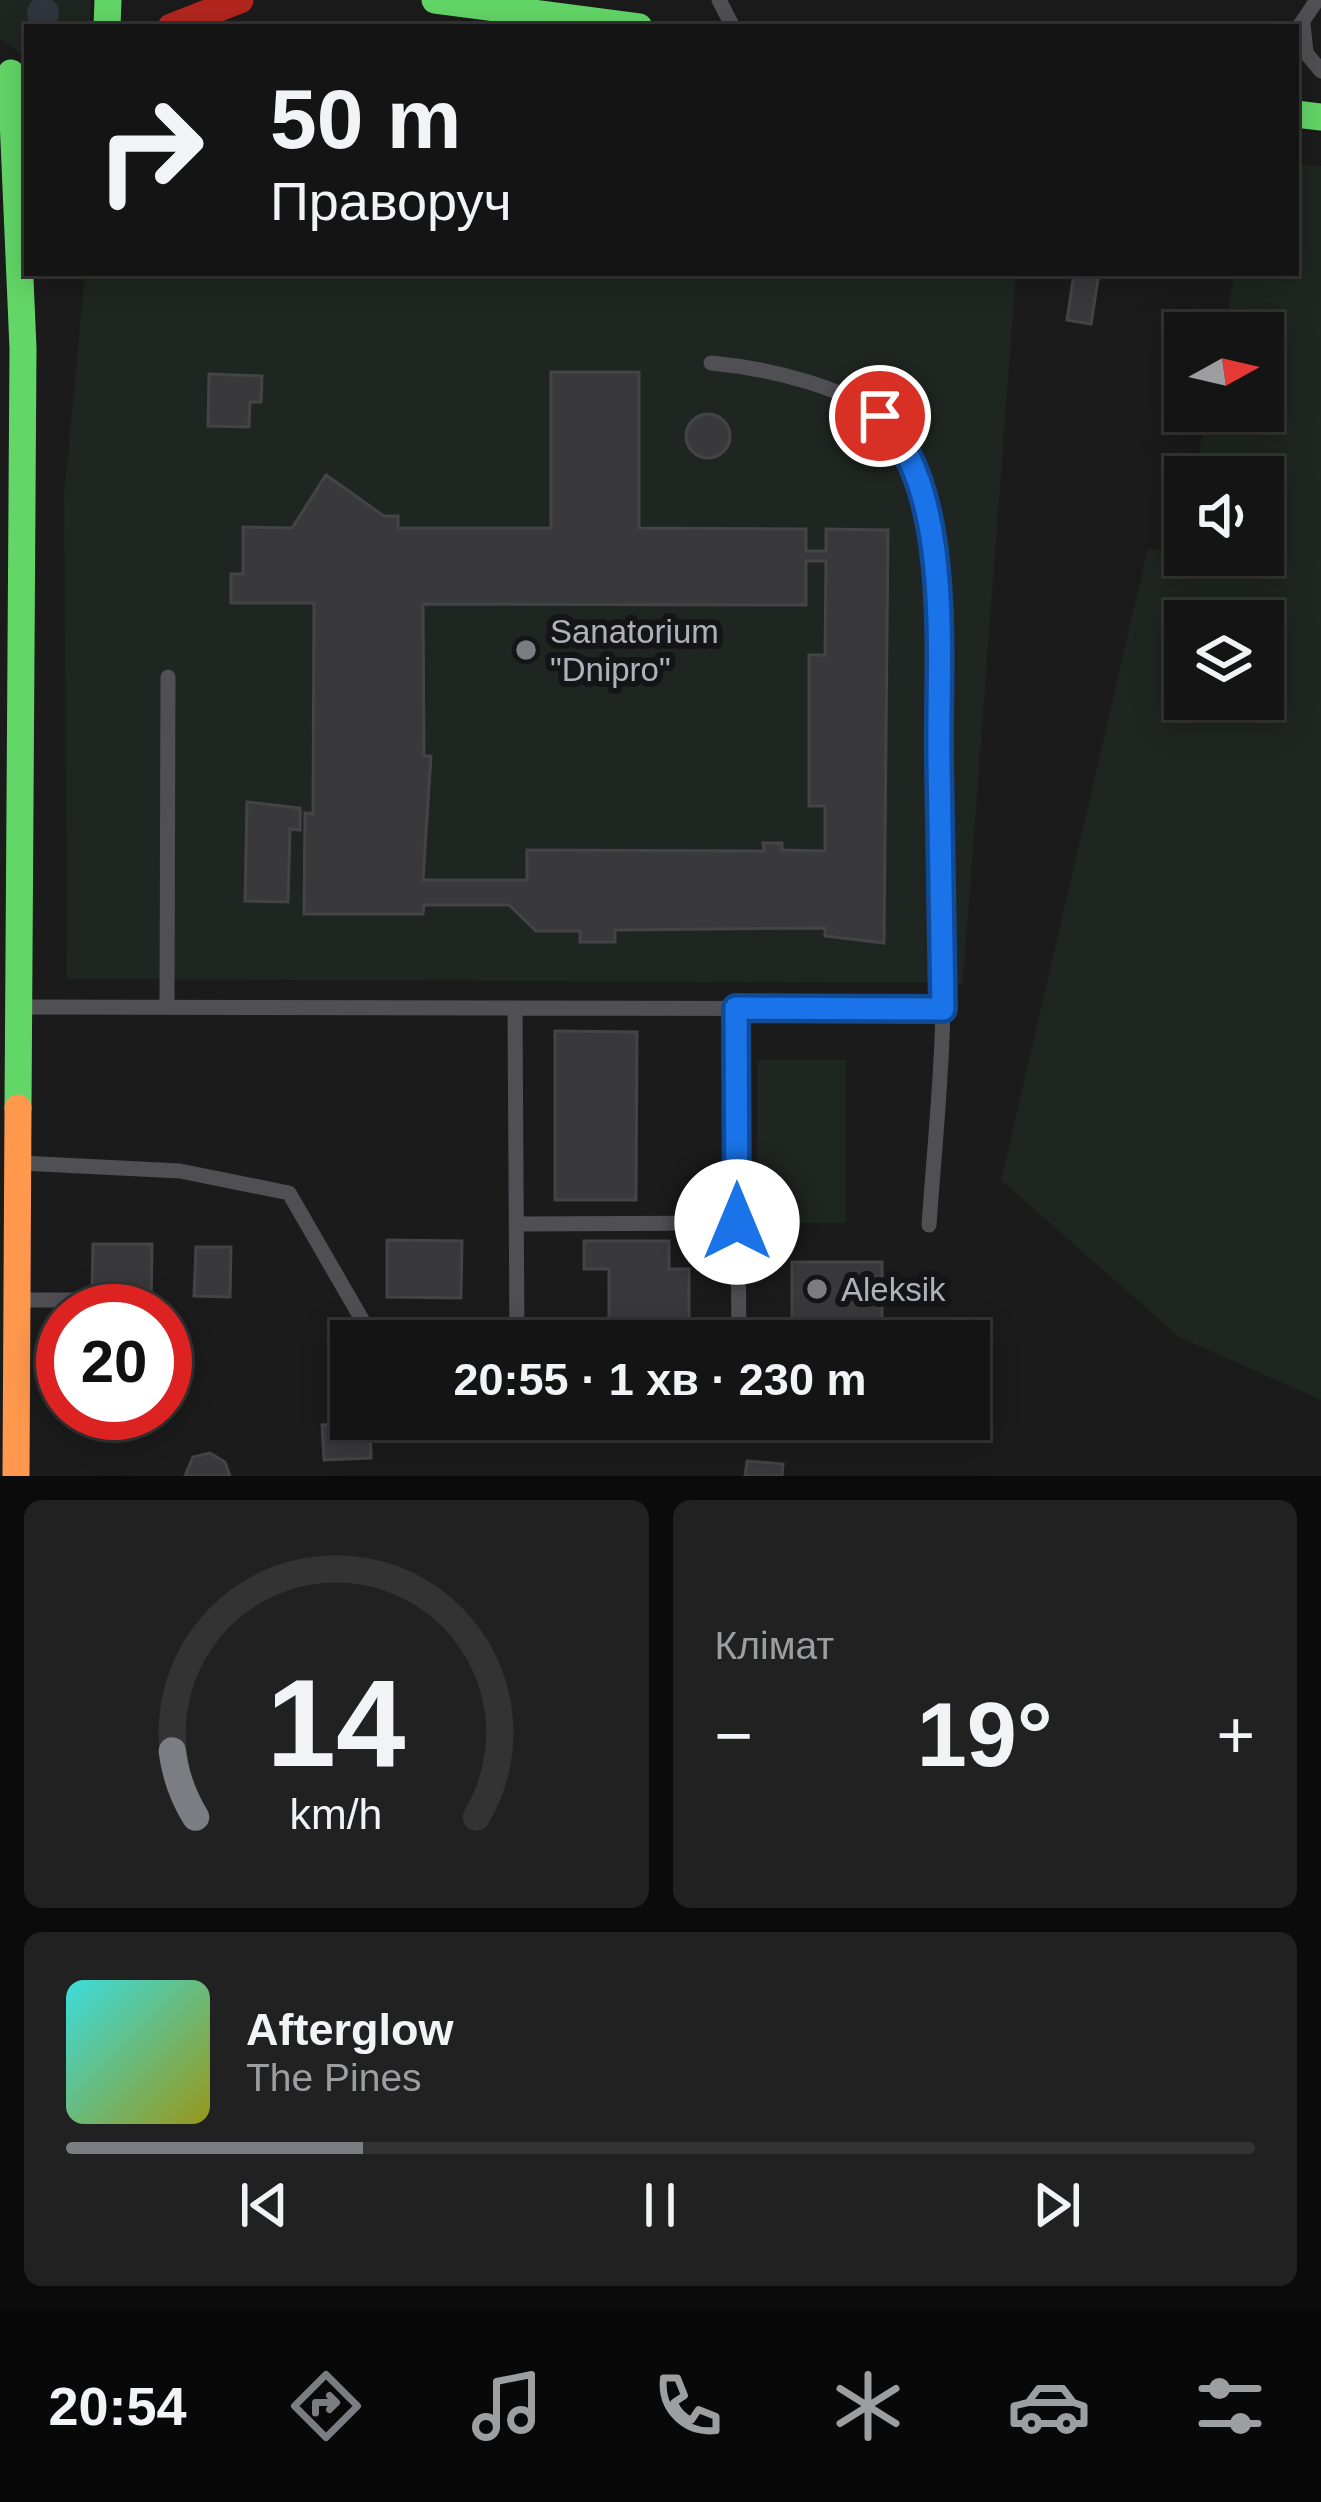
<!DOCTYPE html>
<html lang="uk">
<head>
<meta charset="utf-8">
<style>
  :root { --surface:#141414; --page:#212122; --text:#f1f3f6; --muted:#9d9ea0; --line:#333334; --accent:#7b7d83 }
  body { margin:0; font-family:Arial,sans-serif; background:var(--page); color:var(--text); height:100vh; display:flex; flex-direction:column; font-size:45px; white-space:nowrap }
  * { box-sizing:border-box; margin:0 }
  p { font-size:39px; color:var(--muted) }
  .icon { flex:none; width:66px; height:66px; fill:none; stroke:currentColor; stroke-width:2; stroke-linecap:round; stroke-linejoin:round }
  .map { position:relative; height:1476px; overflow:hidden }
  .panel { display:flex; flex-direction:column; gap:24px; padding:24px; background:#0b0b0b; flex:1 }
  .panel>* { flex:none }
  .guide { position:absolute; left:24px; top:24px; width:1275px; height:252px; border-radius:0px; box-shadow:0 6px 30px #0003,0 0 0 3px var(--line); background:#141414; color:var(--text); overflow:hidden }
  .needle { width:78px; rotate:82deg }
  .buttons { position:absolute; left:1164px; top:312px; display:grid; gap:24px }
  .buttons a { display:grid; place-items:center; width:120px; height:120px; border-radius:0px; background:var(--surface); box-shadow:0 6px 30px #0003,0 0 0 3px var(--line); font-size:60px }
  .speed { position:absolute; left:36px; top:1284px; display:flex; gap:24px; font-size:60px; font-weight:700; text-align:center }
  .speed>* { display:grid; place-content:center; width:156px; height:156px; border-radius:50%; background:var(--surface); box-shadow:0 6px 30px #0003,0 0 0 3px var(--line); line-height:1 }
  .speed .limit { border:18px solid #d22; background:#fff; color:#111 }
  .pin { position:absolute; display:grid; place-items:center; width:102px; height:102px; color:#fff; margin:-51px; border:6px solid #fff; border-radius:50%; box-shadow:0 3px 12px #0007 }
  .me { position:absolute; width:132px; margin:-66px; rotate:0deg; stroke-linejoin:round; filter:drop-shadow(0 0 9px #0008) }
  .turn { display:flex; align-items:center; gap:42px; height:252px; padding:0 48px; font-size:54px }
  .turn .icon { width:156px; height:156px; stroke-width:2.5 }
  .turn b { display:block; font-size:84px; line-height:102px }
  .big { font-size:90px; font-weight:800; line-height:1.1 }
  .panel .tile { flex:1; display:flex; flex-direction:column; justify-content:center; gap:18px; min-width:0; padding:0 42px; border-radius:18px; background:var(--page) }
  .panel .dial { align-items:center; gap:0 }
  .dial svg { height:312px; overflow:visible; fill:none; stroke:var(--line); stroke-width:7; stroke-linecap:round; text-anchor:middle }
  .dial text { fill:var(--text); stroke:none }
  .song { display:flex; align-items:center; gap:36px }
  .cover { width:144px; height:144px; border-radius:18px; background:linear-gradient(135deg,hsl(180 70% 55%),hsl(60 70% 35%)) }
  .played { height:12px; border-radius:6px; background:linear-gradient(90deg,var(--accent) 25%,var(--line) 25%) }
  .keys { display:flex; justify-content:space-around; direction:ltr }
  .heat { display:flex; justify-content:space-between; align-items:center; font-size:66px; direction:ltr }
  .panel .tiles { flex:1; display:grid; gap:24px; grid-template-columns:1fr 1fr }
  .tile:last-child { grid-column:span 2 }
  .trip { position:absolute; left:330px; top:1320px; width:660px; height:120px; border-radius:0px; background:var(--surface); box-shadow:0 6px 30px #0003,0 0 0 3px var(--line); font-weight:800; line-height:120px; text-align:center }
  .tabs { display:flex; height:192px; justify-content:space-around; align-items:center; background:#080808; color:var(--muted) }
  .tabs .icon { width:84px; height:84px }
  .tabs .current { color:var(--accent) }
  .tabs b { font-size:54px; color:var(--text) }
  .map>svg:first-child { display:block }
  .green { fill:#1f2520; fill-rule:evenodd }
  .water { fill:#2f363d }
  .building { fill:#39393b; stroke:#444447; stroke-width:3; fill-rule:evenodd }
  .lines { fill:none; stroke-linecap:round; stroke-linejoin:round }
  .lane { stroke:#505054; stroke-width:15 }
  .fast { stroke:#63d668; stroke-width:27 }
  .slow { stroke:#ff974d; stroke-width:27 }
  .jam { stroke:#b3261e; stroke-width:27 }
  .route-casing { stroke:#114b97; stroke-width:30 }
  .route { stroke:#1a73e8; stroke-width:21 }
  .poi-dot { fill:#7b7d83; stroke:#151517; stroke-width:4.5 }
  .labels { text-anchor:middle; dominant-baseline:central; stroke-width:12; stroke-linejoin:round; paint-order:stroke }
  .poi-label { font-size:33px; fill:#aeb2bb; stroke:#151517; text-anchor:start }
</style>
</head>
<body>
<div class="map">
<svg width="1321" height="1476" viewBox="0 0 1321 1476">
  <rect width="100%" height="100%" fill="#1b1b1b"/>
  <!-- green -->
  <path class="green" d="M0,0H91L89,27H27V58L0,38Z
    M1296,163L1321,166V1400L1179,1337L1001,1180L1148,548L1178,555L1185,520V555H1263V477H1194L1207,411H1263V333H1223L1235,273H1296ZM1185,621H1263V699H1185Z
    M85,273H1016L963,983L67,979L64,496Z
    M757,1060H846V1223H757Z"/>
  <!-- water -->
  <path class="water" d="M27 13a16 16 0 1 1 32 0a16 16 0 1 1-32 0Z"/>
  <!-- building -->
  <path class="building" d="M1074,273H1099L1091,324L1067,320Z
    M551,372H639V528L806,529V551H826V529L888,530L884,943L825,936V928L615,930V942H580V931H536L509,905H424L423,914H304L305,813L313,814L314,603H231V574H243V527L292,528L326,475L384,516H398V528H551ZM806,561H826L825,655H809V806H825V851L782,850V843H763L764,851L527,850V880H423L431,756H424L423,604L806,605Z
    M209,374L262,376L261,402H250L249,427L208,426Z
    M686 436a22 22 0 1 1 44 0a22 22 0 1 1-44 0Z
    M247,802L300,808V830L290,829L288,902L245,901Z
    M555,1031L637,1032L636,1200H555Z
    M387,1240L462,1241L461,1298L387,1297Z
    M584,1241H669V1269H689V1336H729V1341L609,1336V1269H584Z
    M93,1244H152L151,1306H117V1293H92Z
    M196,1247H231L230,1297L194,1296Z
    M792,1262H882V1341H792Z
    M381,1325L394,1341H362Z
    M370,1423L371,1458L324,1460L322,1425Z
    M210,1453L225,1462L230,1476H185L193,1457Z
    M747,1461L783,1464L782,1476H745Z"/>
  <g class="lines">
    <!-- lane -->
    <path class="lane" d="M719,0L733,27
      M1303,23L1306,53L1321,71
      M1298,28L1317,0
      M711,363C764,368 860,387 895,431C948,496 937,661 938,742C940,830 944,919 943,1006C942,1079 934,1152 929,1225
      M22,1007L943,1009
      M167,1007L168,677
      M515,1008L517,1341
      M736,1008L739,1341
      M21,1163L180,1171L289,1193L364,1323
      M517,1224L738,1223
      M20,1300H89"/>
    <!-- fast -->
    <path class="fast" d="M435,0L639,27
      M107,27L108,0
      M11,73L23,348L18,1108
      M1296,114L1321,117"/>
    <!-- slow -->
    <path class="slow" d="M16,1476L18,1108"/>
    <!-- jam -->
    <path class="jam" d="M171,27L240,0"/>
  </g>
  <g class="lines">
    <!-- route casing -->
    <g class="route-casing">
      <path id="route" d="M737,1222L736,1008L943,1009C941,926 940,843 939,761C937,662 955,490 880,416"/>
    </g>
    <!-- route -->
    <use href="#route" class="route"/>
  </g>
  <!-- markers -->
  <g class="poi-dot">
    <circle cx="526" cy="650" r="12"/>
    <circle cx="817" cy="1289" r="12"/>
  </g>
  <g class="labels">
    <!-- poi labels -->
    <g class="poi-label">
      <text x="550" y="631">Sanatorium<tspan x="550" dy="38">"Dnipro"</tspan></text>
      <text x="841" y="1289">Aleksik</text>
    </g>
  </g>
</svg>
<div class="buttons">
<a><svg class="needle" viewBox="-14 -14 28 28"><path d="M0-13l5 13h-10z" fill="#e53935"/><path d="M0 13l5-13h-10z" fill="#9d9ea0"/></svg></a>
<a><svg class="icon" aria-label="sound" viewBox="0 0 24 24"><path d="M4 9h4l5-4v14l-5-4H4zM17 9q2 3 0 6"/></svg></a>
<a><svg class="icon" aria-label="layers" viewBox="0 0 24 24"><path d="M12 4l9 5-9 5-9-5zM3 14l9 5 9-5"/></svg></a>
</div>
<div class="speed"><div class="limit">20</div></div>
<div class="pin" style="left:880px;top:416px;background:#d93025"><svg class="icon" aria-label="arrive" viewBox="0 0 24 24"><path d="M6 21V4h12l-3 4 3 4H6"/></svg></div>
<svg class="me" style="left:737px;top:1222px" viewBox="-20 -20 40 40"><circle r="19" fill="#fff"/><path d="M0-13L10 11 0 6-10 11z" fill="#1a73e8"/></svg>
<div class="trip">20:55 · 1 хв · 230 m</div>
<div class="guide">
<div class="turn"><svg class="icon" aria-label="right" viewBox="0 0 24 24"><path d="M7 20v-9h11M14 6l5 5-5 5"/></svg><div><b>50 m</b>Праворуч</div></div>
</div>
</div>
<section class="panel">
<div class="tiles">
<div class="tile dial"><svg viewBox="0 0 100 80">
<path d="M14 69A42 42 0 1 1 86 69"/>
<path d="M14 69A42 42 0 0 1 8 52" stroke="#7b7d83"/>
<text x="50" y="56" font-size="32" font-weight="700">14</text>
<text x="50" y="72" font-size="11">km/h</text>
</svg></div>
<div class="tile"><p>Клімат</p>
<div class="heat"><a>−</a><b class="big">19°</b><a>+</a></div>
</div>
<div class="tile">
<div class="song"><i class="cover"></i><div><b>Afterglow</b><p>The Pines</p></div></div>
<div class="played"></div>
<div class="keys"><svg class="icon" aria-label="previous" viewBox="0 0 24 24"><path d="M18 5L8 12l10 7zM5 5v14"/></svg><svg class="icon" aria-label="pause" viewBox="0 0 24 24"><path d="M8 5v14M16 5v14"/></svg><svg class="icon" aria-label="next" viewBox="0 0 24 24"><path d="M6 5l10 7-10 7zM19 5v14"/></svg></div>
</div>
</div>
</section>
<nav class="tabs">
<b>20:54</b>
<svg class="icon current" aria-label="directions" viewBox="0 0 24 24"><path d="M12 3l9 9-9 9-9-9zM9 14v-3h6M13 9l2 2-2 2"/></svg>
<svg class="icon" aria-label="music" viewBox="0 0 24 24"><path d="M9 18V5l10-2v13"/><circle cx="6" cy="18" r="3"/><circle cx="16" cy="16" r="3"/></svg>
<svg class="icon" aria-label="phone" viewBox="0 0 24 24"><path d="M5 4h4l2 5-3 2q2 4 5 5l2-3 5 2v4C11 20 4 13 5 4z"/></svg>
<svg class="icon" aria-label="climate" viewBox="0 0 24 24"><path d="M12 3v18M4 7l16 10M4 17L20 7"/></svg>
<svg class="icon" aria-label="car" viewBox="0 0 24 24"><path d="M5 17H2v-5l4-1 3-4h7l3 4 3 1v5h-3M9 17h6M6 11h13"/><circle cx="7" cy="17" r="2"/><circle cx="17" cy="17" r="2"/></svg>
<svg class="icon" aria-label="filters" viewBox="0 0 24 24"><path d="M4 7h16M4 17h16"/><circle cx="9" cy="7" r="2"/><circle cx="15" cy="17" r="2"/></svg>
</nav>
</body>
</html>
